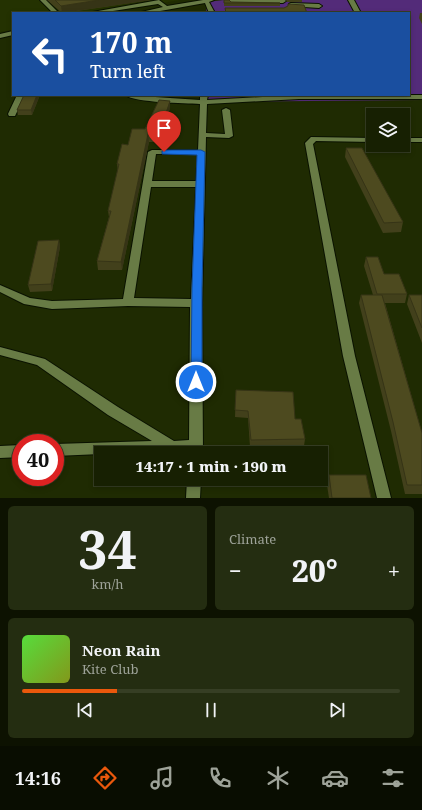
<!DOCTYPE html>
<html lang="en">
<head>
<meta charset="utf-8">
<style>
  :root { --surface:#172002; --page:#242d11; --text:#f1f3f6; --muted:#9ea399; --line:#363e24; --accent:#ea580c }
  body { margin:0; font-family:"Noto Serif",serif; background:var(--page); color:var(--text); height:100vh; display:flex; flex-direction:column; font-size:15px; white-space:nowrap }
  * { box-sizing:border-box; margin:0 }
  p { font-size:13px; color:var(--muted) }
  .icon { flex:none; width:22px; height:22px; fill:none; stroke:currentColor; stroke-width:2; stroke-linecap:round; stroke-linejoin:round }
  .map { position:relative; height:498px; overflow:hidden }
  .sheet { display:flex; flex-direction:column; gap:8px; padding:8px; background:#0d1201; flex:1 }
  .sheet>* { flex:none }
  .top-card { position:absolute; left:12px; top:12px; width:398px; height:84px; border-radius:0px; box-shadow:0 2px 6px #0003,0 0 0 1px var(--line); background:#1a4fa0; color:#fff; overflow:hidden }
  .controls { position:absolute; left:366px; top:108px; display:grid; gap:8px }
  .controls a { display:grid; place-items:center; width:44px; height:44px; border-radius:0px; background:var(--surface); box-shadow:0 2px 6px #0003,0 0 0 1px var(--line); font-size:20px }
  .speed { position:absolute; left:12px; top:434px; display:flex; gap:8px; font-size:20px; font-weight:700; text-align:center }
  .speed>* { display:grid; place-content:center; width:52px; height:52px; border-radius:50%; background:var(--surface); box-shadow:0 2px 6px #0003,0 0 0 1px var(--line); line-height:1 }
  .speed .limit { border:6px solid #d22; background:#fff; color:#111 }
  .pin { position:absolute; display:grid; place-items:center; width:34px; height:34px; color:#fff; margin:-41px -17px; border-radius:50% 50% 50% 0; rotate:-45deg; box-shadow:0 0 4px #0007 }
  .pin .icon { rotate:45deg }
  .me { position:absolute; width:44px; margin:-22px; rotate:0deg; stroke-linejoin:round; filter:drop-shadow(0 0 3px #0008) }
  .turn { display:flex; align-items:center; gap:14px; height:84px; padding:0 12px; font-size:18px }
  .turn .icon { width:52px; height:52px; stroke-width:2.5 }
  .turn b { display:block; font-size:28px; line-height:34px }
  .big { font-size:30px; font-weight:800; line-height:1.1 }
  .sheet .widget { flex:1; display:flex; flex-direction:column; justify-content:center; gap:6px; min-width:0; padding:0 14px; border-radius:6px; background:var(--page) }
  .sheet .dial { align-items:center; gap:0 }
  .dial b { font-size:52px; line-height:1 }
  .song { display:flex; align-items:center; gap:12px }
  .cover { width:48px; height:48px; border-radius:6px; background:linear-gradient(135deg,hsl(110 70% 55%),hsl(70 70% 35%)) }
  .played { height:4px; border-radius:2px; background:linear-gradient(90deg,var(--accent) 25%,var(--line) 25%) }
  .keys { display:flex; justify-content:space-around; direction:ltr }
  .heat { display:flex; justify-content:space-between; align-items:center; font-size:22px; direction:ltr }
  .sheet .tiles { flex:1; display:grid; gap:8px; grid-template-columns:1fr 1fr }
  .widget:last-child { grid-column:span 2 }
  .trip { position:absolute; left:94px; top:446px; width:234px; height:40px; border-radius:0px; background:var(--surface); box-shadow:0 2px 6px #0003,0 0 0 1px var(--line); font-weight:800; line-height:40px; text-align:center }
  .tabs { display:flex; height:64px; justify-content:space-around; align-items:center; background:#090d01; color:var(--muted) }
  .tabs .icon { width:28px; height:28px }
  .tabs .current { color:var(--accent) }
  .tabs b { font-size:18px; color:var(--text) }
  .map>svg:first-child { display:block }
  .built { fill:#243201 }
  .green { fill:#532b79 }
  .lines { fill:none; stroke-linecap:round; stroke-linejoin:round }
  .minor-casing { stroke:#0a1200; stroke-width:2 }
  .minor { fill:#687b45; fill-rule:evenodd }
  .wall { fill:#42401b }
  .shaded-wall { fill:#363416 }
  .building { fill:#4d4a1f; stroke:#363416 }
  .route { fill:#1a73e8; stroke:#114b97 }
</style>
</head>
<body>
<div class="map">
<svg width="422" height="498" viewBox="0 0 422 498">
  <rect width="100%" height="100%" fill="#1f2b02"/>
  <!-- built -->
  <path class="built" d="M0,0H180L107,13H13V30L0,32Z"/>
  <!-- green -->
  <path class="green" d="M224,0H422V100L203,102L204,95H409V13H206L207,2Z"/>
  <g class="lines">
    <!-- minor casing -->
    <g class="minor-casing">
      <path id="minor" d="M40,0H46L59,13H53Z
        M159,0L167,6L203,0H214L209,2L215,13H209L205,3L149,13H137L163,7L158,4L100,13H87Z
        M229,0H285L286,1L283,3H231Z
        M348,0H354L361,13H355Z
        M291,3L319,4L322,6L319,8L289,6V4Z
        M13,31V35L0,38V34Z
        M17,95H25L15,116H9L8,114Z
        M125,95L200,100V95H208L207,100L297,95H422V99H299L207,104L206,133L225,134L222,110L226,108L230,110L233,136L229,138L206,137L202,303L203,453H101V454L55,456V444L152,441L108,415L37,365L0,355V347L45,359L118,407L174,441L189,440L190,307L128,306L52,309L24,304L0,292V285L30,298L52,301L123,299L148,152L152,150H198L200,104C185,103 136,103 125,95ZM156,154H198L196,181H152ZM151,187H196L191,299L134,298Z
        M311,137L373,138V142L316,141L313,144L355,356L391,498H377L343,356L305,143Z
        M403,138H422V142H403Z
        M21,445V457L0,458V446Z
        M187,479H201L200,498H186Z"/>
    </g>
    <!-- minor -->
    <use href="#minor" class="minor"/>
  </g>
  <!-- wall -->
  <path class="wall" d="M47,0H151L64,13H62Z
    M224,0L231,2L280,3V6H224Z
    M286,0H302V2H287Z
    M420,13H422V24L419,18Z
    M40,95L32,115H18L17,110Z
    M170,108L160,142H149L122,270H98L97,261L109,217L108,211L118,171L117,164L128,145L145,129Z
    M346,148L403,222L401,232L383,233L345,157Z
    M59,240L60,247L52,291L30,292L28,285Z
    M366,257L384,274L407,294L405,303H385L422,433V494H405L391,431L359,303L361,295H373L364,266Z
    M409,295H422V343L407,304Z
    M236,390L295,419L305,439L304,446L250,447L248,418L235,417Z
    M329,475L371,498H329L327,485Z"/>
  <!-- shaded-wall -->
  <path class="shaded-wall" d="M99,0H151L62,13L61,6Z
    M37,95H40L32,115L31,110Z
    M170,101V108L160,142L159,134Z
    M148,134L149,142L122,270L121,262Z
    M59,240L60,247L52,291L51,284Z"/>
  <!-- building -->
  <path class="building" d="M55,0H99L61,6Z
    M224,0H229L231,2L280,3H224Z
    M288,4L304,5L307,13H226L225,8H284L288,6Z
    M24,95H37L31,110H17Z
    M159,100L170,101L159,134H148L121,262L97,261L111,211H108L119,164H117L122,144L128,145L132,129H145Z
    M346,148H362L403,222L384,223Z
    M59,240L51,284L28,285L38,241Z
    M366,257H378L384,274H399L407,294H377Z
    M361,295H382L422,433V485H407L393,422Z
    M409,295H422V328Z
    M236,390L293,392L295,419H301L305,439L251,440L248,411L235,410Z
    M329,475H366L371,498H332Z"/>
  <!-- route -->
  <path class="route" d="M164,150H201L205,152L202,288V382L200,386L196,387L192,386L191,382L192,288L197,155L162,154V151Z"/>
</svg>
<div class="controls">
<a><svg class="icon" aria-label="layers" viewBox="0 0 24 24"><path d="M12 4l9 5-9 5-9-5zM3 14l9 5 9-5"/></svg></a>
</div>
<div class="speed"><div class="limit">40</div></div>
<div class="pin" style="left:164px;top:152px;background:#d93025"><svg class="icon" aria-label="arrive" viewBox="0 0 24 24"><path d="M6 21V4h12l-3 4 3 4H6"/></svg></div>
<svg class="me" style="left:196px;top:382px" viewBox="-20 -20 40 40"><circle r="17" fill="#1a73e8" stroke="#fff" stroke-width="3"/><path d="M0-11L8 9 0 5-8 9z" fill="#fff"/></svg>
<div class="trip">14:17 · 1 min · 190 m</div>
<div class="top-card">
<div class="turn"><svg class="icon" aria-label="left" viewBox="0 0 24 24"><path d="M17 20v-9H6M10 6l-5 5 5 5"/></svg><div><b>170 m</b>Turn left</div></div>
</div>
</div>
<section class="sheet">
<div class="tiles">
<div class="widget dial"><b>34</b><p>km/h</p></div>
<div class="widget"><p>Climate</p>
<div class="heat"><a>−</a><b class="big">20°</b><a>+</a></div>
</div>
<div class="widget">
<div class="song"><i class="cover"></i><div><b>Neon Rain</b><p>Kite Club</p></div></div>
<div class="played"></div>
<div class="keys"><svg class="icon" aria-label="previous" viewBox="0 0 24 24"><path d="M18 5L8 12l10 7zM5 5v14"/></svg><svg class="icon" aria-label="pause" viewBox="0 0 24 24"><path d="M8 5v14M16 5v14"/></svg><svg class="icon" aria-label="next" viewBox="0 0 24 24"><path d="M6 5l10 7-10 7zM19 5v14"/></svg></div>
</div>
</div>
</section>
<nav class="tabs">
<b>14:16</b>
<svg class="icon current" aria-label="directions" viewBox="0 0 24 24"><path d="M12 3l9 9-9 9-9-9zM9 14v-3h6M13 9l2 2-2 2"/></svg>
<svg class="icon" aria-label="music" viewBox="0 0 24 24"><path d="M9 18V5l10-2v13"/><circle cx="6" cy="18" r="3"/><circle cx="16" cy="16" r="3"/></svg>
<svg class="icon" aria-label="phone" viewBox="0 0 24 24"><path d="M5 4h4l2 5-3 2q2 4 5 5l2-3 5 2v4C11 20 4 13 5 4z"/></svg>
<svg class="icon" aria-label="climate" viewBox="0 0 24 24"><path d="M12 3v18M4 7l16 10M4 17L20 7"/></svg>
<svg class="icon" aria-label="car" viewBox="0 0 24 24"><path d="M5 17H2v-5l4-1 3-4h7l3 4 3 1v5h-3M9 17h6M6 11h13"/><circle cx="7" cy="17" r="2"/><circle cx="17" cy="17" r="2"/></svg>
<svg class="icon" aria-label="filters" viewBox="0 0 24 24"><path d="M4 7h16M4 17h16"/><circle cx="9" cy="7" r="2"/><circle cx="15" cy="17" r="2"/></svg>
</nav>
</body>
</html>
